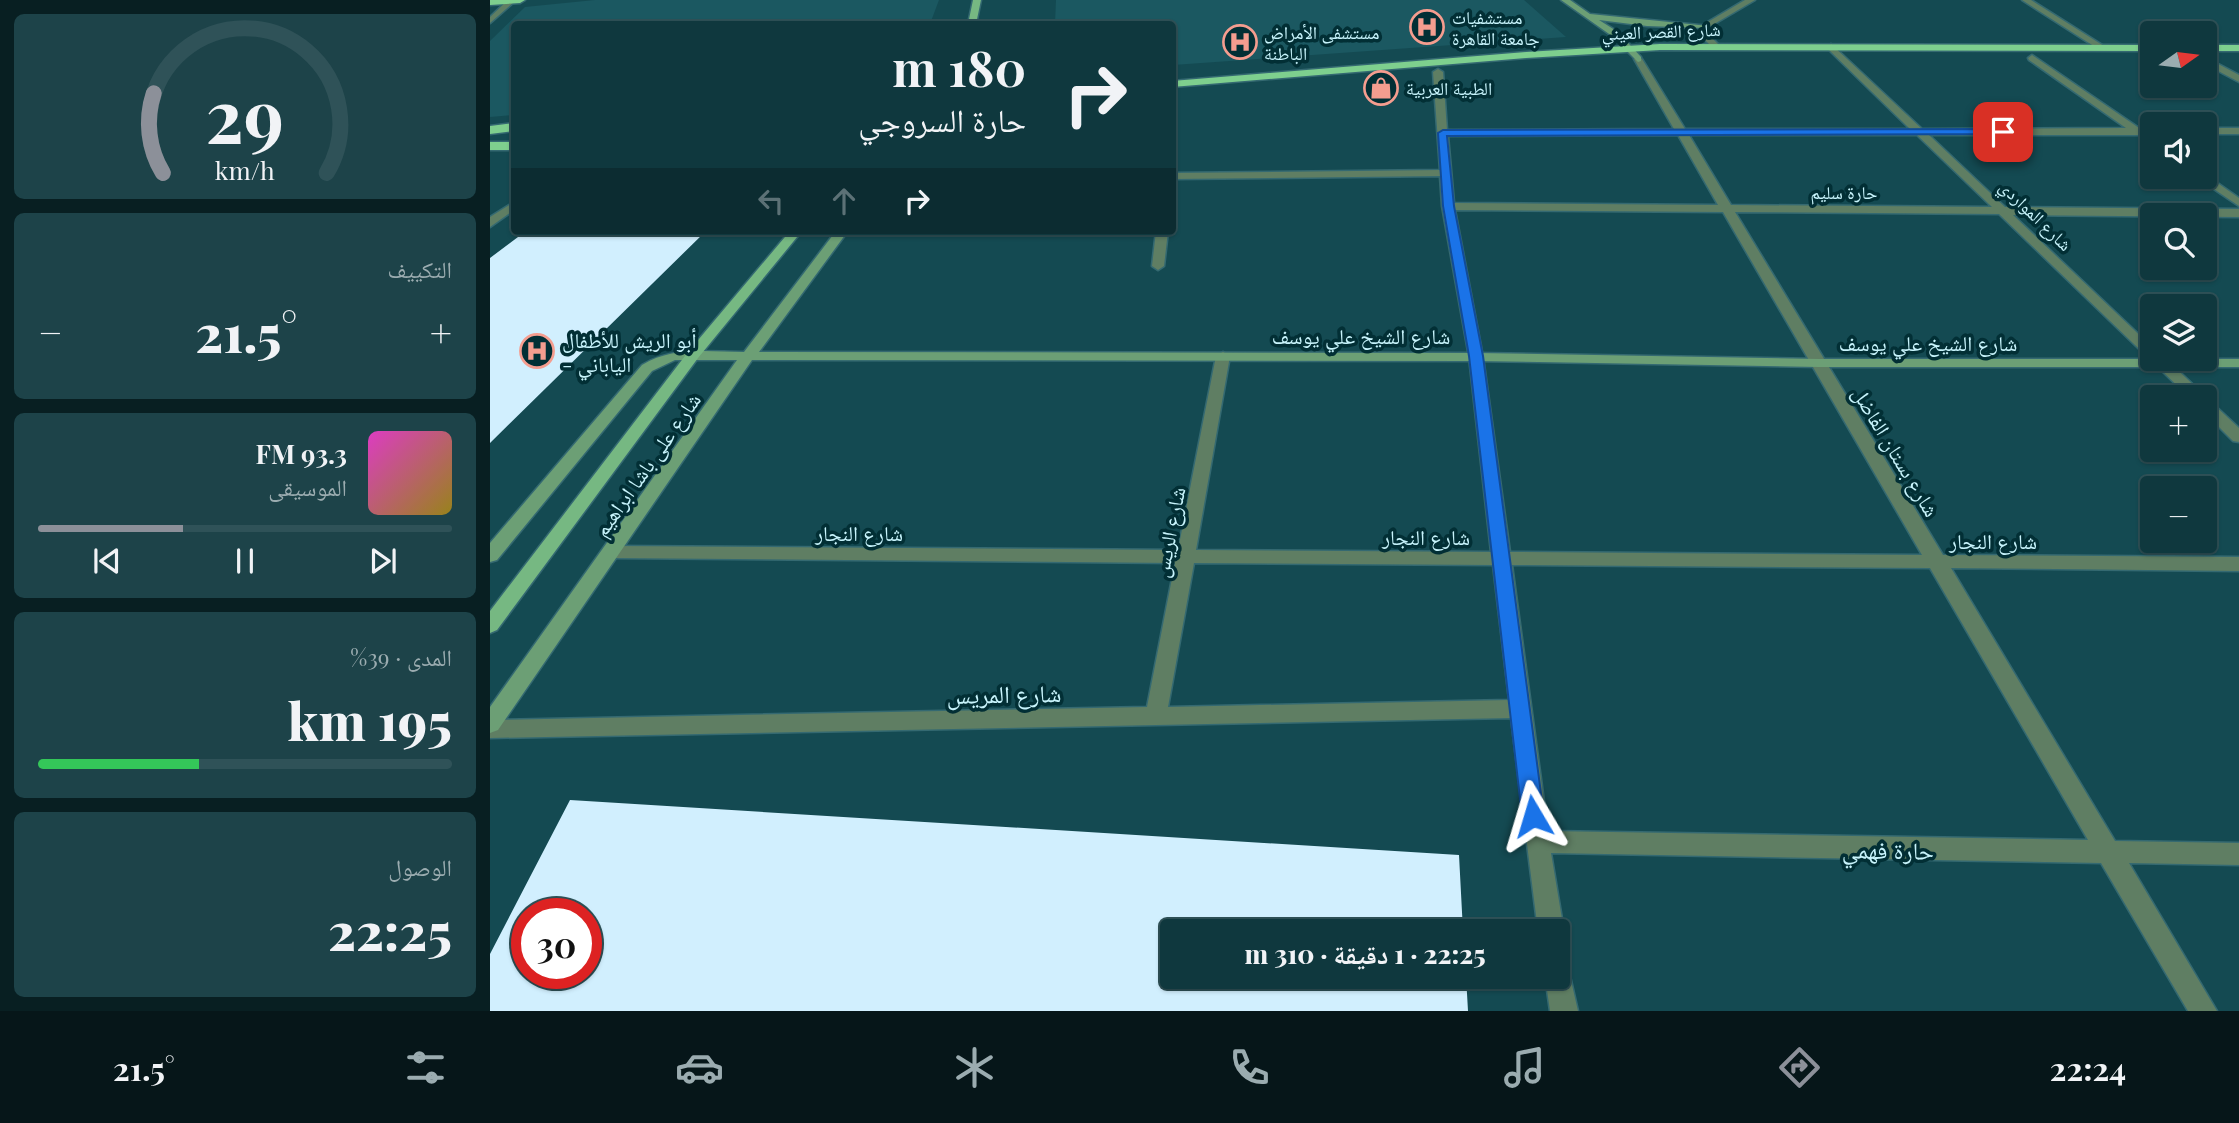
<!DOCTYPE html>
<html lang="ar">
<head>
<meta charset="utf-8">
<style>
  :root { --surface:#0f383e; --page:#1d4349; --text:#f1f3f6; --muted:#9bacb0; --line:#2f5258; --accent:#8c9099 }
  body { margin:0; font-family:"Playfair Display","Noto Naskh Arabic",serif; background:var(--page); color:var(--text); direction:rtl; height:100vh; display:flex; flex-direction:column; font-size:26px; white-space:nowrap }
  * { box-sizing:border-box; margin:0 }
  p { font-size:23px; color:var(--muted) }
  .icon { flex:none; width:38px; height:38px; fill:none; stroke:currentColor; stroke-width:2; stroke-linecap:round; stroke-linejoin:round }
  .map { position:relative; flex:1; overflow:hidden; direction:ltr }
  .sheet { display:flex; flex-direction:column; gap:14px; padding:14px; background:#081f22; width:490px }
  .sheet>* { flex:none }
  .guide { position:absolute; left:21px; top:21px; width:665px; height:214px; border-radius:7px; box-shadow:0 2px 5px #0004,0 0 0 2px var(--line); direction:rtl; background:#0f383e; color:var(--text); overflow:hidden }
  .needle { width:46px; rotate:76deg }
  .buttons { position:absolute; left:1650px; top:21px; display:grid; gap:14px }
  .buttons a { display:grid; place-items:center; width:77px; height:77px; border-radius:7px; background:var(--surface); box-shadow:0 2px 5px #0004,0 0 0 2px var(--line); font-size:35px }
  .speed { position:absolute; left:21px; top:898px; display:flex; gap:14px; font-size:35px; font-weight:700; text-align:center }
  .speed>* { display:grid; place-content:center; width:91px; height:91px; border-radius:50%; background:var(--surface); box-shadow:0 2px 5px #0004,0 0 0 2px var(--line); line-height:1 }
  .speed .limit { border:10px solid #d22; background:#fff; color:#111 }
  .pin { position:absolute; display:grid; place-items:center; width:60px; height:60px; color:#fff; margin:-30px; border-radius:14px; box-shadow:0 4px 10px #0006 }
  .me { position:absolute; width:77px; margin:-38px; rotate:353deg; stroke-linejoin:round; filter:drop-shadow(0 0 5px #0008) }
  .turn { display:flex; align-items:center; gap:24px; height:147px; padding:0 35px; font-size:32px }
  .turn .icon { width:91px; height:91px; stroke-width:2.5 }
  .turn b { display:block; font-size:49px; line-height:60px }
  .lanes { display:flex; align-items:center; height:66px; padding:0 35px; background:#0003; justify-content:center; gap:35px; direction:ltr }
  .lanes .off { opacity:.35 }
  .big { font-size:52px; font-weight:800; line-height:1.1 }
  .sheet .card { flex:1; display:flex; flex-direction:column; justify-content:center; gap:10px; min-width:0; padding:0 24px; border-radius:10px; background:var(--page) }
  .sheet .dial { align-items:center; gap:0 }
  .dial svg { height:182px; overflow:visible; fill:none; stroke:var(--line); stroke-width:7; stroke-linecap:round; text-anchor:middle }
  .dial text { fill:var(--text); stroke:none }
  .song { display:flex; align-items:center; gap:21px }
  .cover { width:84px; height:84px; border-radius:10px; background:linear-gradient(135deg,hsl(310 70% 55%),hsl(50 70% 35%)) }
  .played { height:7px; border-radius:4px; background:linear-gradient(90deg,var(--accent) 35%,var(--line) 35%) }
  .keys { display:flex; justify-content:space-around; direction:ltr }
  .heat { display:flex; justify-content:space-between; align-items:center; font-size:38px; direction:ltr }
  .charge { height:10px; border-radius:5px; background:linear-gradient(90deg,#34c759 39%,var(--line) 0) }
  .trip { position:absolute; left:670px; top:919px; width:410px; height:70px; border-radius:7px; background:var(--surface); box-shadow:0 2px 5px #0004,0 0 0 2px var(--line); font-weight:800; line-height:70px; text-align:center; direction:rtl }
  .dock { display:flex; height:112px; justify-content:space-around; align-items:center; background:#061619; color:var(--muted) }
  .dock .icon { width:49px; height:49px }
  .dock .selected { color:var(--accent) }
  .dock b { font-size:32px; color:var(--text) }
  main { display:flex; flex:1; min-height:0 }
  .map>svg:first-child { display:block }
  .built { fill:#1b5861 }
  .building { fill:#d1effe; fill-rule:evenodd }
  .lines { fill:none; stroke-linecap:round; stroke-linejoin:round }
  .street-casing { stroke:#346971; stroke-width:3 }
  .secondary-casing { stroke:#346971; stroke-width:3 }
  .primary-casing { stroke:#346971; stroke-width:3 }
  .highway-casing { stroke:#346971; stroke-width:3 }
  .street { fill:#5f7e63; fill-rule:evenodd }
  .secondary { fill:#6c9f75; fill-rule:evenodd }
  .primary { fill:#76b882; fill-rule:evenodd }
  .highway { fill:#7ecf8e; fill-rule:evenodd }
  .route { fill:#1a73e8; stroke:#114b97; stroke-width:2 }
  .labels { text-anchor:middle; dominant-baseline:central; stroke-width:7; stroke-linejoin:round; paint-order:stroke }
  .far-poi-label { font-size:18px; fill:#c8f4fc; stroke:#022f35; text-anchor:start }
  .far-street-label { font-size:18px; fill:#c8f4fc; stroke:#022f35 }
  .street-label { font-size:21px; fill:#c8f4fc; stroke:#022f35 }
  .poi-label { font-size:21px; fill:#c8f4fc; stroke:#022f35; text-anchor:start }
  .near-street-label { font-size:24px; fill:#c8f4fc; stroke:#022f35 }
</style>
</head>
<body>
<main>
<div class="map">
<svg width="1749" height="1011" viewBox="0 0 1749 1011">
  <rect width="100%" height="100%" fill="#144a52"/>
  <!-- built -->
  <path class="built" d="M105,0H449L440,24H24V115L0,117V41L35,7Z
    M566,0H1034L1076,37L683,65L682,24H565Z"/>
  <!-- building -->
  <path class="building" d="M36,231H216L0,443V258Z
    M80,800L969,855L973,931H682V976H976L978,1011H0V954ZM37,914H96V973H37Z"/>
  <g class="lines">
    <!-- street casing -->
    <g class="street-casing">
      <path id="street" d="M18,0L25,1L0,23V17Z
        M1255,0H1265L1219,27V35L1230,46L1223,48L1211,36V26Z
        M1532,0H1541L1617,48L1610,50Z
        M1341,44L1432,129L1636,128L1539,60L1538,58L1542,55L1649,128H1662V134L1648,135H1439L1515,207L1749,209V217L1523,215L1662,347V359H1676L1713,394L1716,397L1715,398L1699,397L1509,214L1245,212L1453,555L1749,557V571L1461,568L1625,841L1749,843V865L1639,863L1727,1011H1698L1611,863L1061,853L1074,931L1068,941V931H1048L1021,718L0,738V720L657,707L685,563L123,558L116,557L114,552L116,547L123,546L688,550L726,356L733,352L740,356L706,550L1001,552L979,357L952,206L950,176L682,179V173L950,170L943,72L948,69L953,72L957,130L1184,129L1144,59L1148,56L1152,59L1195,129H1420L1338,49ZM1188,135L1228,205L964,203L958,136ZM1199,135H1427L1502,207L1241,205ZM965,210L1233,212L1432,555L1020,552L993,357ZM704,563L1003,565L1019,700L678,707ZM1022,565L1440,568L1598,840L1058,831Z
        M1715,57L1749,75V82L1715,64Z
        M1715,128H1749V134H1715Z
        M1716,175L1749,198V206L1706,177Z
        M24,202V210L0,227V217Z
        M666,231H678L674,266L668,270L662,266Z
        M1715,399L1720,401L1749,428V442L1743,441L1715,413Z
        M1068,959L1077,963L1088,1011H1060L1055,976H1068Z"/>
    </g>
    <!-- secondary casing -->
    <g class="secondary-casing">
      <path id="secondary" d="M1071,0H1080L1100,14L1219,26L1215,28L1157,26L1109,20L1128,32L1151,57V61L1148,62L1122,36Z
        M346,231H358L269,352L986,353L1329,359H1749V367H1329L986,361L262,360L8,730L0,733V707L247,360H185L162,371L7,560L0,562V543L152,365C183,346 219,352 254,352Z"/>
    </g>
    <!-- primary casing -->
    <g class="primary-casing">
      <path id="primary" d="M483,0H491L486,24H478Z
        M300,231H312L208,358L7,630L0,633V611L198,352Z"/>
    </g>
    <!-- highway casing -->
    <g class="highway-casing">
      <path id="highway" d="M0,0H35L30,3L0,5Z
        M1170,44L1662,45V51L1170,50L1036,58L682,87V81L1036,52Z
        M1715,45H1749V51H1715Z
        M24,123V131L0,134V126Z
        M0,142H24V150H0Z"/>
    </g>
    <!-- street -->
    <use href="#street" class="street"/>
    <!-- secondary -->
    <use href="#secondary" class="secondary"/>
    <!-- primary -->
    <use href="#primary" class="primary"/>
    <!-- highway -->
    <use href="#highway" class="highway"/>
  </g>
  <!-- route -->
  <path class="route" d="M1513,129L1517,132L1516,134L957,136L964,206L993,356L1054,816L1051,822L1043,825L1036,822L1032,816L979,356L953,206L948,133L953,130Z"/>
  <!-- icons -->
  <defs>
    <g id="hospital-ring" transform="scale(1.75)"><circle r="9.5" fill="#022f35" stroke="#f59d8f" stroke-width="1.5"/><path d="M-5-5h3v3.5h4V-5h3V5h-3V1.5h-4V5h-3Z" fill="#f59d8f"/></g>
    <g id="shop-ring" transform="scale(1.75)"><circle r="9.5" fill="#022f35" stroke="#f59d8f" stroke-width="1.5"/><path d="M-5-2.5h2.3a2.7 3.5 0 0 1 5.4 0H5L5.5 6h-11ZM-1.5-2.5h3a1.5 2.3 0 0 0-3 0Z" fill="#f59d8f"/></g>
  </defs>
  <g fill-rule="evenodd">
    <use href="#hospital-ring" x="937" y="27"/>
    <use href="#hospital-ring" x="750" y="42"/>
    <use href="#shop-ring" x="891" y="88"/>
    <use href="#hospital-ring" x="47" y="351"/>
  </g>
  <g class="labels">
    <!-- far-poi labels -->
    <g class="far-poi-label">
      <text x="962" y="17">مستشفيات<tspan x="962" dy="21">جامعة القاهرة</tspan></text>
      <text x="774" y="32">مستشفى الأمراض<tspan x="774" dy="21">الباطنة</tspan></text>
      <text x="916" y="88">الطبية العربية</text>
    </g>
    <!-- far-street labels -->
    <g class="far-street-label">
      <text transform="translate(1171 31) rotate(-2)">شارع القصر العيني</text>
      <text x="1354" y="192">حارة سليم</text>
      <text transform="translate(1546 215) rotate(44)">شارع المواردي</text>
    </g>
    <!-- street labels -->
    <g class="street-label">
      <text x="871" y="335">شارع الشيخ علي يوسف</text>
      <text x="1438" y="342">شارع الشيخ علي يوسف</text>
      <text transform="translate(1407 451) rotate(59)">شارع بستان الفاضل</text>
      <text transform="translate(156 464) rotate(-55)">شارع على باشا ابراهيم</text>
      <text x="369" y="532">شارع النجار</text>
      <text transform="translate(678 532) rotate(-79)">شارع الريس</text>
      <text x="936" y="536">شارع النجار</text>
      <text x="1503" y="540">شارع النجار</text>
    </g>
    <!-- poi labels -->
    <g class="poi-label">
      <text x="72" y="339">أبو الريش للأطفال<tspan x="72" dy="24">- الياباني</tspan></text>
    </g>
    <!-- near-street labels -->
    <g class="near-street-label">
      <text transform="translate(514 693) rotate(-1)">شارع المريس</text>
      <text transform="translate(1398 849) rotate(1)">حارة فهمي</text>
    </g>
  </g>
</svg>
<div class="buttons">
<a><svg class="needle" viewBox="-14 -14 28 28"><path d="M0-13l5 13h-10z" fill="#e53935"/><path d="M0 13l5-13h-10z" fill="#9bacb0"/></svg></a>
<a><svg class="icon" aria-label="sound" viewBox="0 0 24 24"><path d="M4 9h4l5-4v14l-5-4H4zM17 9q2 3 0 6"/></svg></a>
<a><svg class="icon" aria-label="search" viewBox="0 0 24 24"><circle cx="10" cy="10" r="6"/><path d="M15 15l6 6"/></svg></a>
<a><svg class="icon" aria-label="layers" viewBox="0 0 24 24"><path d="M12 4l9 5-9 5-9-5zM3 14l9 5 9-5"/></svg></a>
<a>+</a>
<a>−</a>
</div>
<div class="speed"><div class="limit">30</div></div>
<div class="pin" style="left:1513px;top:132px;background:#d93025"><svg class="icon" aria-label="arrive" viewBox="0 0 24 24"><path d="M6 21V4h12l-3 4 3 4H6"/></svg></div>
<svg class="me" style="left:1043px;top:816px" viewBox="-20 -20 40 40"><path d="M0-17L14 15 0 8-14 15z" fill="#1a73e8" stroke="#fff" stroke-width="4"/></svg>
<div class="trip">22:25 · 1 دقيقة · 310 m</div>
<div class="guide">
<div class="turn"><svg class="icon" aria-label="right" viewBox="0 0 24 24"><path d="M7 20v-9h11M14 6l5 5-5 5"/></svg><div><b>180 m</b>حارة السروجي</div></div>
<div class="lanes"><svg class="icon off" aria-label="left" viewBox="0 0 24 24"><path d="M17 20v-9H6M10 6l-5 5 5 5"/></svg><svg class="icon off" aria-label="ahead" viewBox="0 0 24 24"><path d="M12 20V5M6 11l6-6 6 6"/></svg><svg class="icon" aria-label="right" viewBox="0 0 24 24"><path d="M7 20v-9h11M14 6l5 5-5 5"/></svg></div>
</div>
</div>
<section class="sheet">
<div class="card dial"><svg viewBox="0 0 100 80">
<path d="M14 69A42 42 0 1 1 86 69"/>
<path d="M14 69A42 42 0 0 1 10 34" stroke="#8c9099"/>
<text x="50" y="56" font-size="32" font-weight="700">29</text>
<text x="50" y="72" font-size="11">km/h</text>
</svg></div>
<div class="card"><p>التكييف</p>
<div class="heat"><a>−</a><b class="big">21.5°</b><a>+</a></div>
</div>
<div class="card">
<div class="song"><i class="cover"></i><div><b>93.3 FM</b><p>الموسيقى</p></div></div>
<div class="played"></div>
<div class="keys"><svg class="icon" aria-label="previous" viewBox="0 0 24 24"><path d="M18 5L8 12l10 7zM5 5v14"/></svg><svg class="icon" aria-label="pause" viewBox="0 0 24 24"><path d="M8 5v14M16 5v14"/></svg><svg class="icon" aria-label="next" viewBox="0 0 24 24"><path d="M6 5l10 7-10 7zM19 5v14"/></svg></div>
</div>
<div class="card"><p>المدى · 39%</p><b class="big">195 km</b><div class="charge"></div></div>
<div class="card"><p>الوصول</p><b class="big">22:25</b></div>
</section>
</main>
<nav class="dock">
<b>22:24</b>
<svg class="icon selected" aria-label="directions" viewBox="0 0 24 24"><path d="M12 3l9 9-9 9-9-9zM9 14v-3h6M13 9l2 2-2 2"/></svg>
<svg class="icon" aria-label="music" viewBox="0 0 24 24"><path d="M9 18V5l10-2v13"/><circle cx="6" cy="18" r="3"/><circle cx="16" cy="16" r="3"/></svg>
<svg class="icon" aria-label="phone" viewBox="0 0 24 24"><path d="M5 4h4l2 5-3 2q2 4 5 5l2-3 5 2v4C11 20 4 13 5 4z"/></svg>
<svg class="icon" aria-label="climate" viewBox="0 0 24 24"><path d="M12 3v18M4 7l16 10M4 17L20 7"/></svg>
<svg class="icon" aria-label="car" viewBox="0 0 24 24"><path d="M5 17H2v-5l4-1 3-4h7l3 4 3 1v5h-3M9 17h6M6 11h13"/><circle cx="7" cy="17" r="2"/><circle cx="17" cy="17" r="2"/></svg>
<svg class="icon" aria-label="filters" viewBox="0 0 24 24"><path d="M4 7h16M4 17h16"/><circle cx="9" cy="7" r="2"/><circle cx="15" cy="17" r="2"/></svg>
<b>21.5°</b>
</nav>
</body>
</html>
